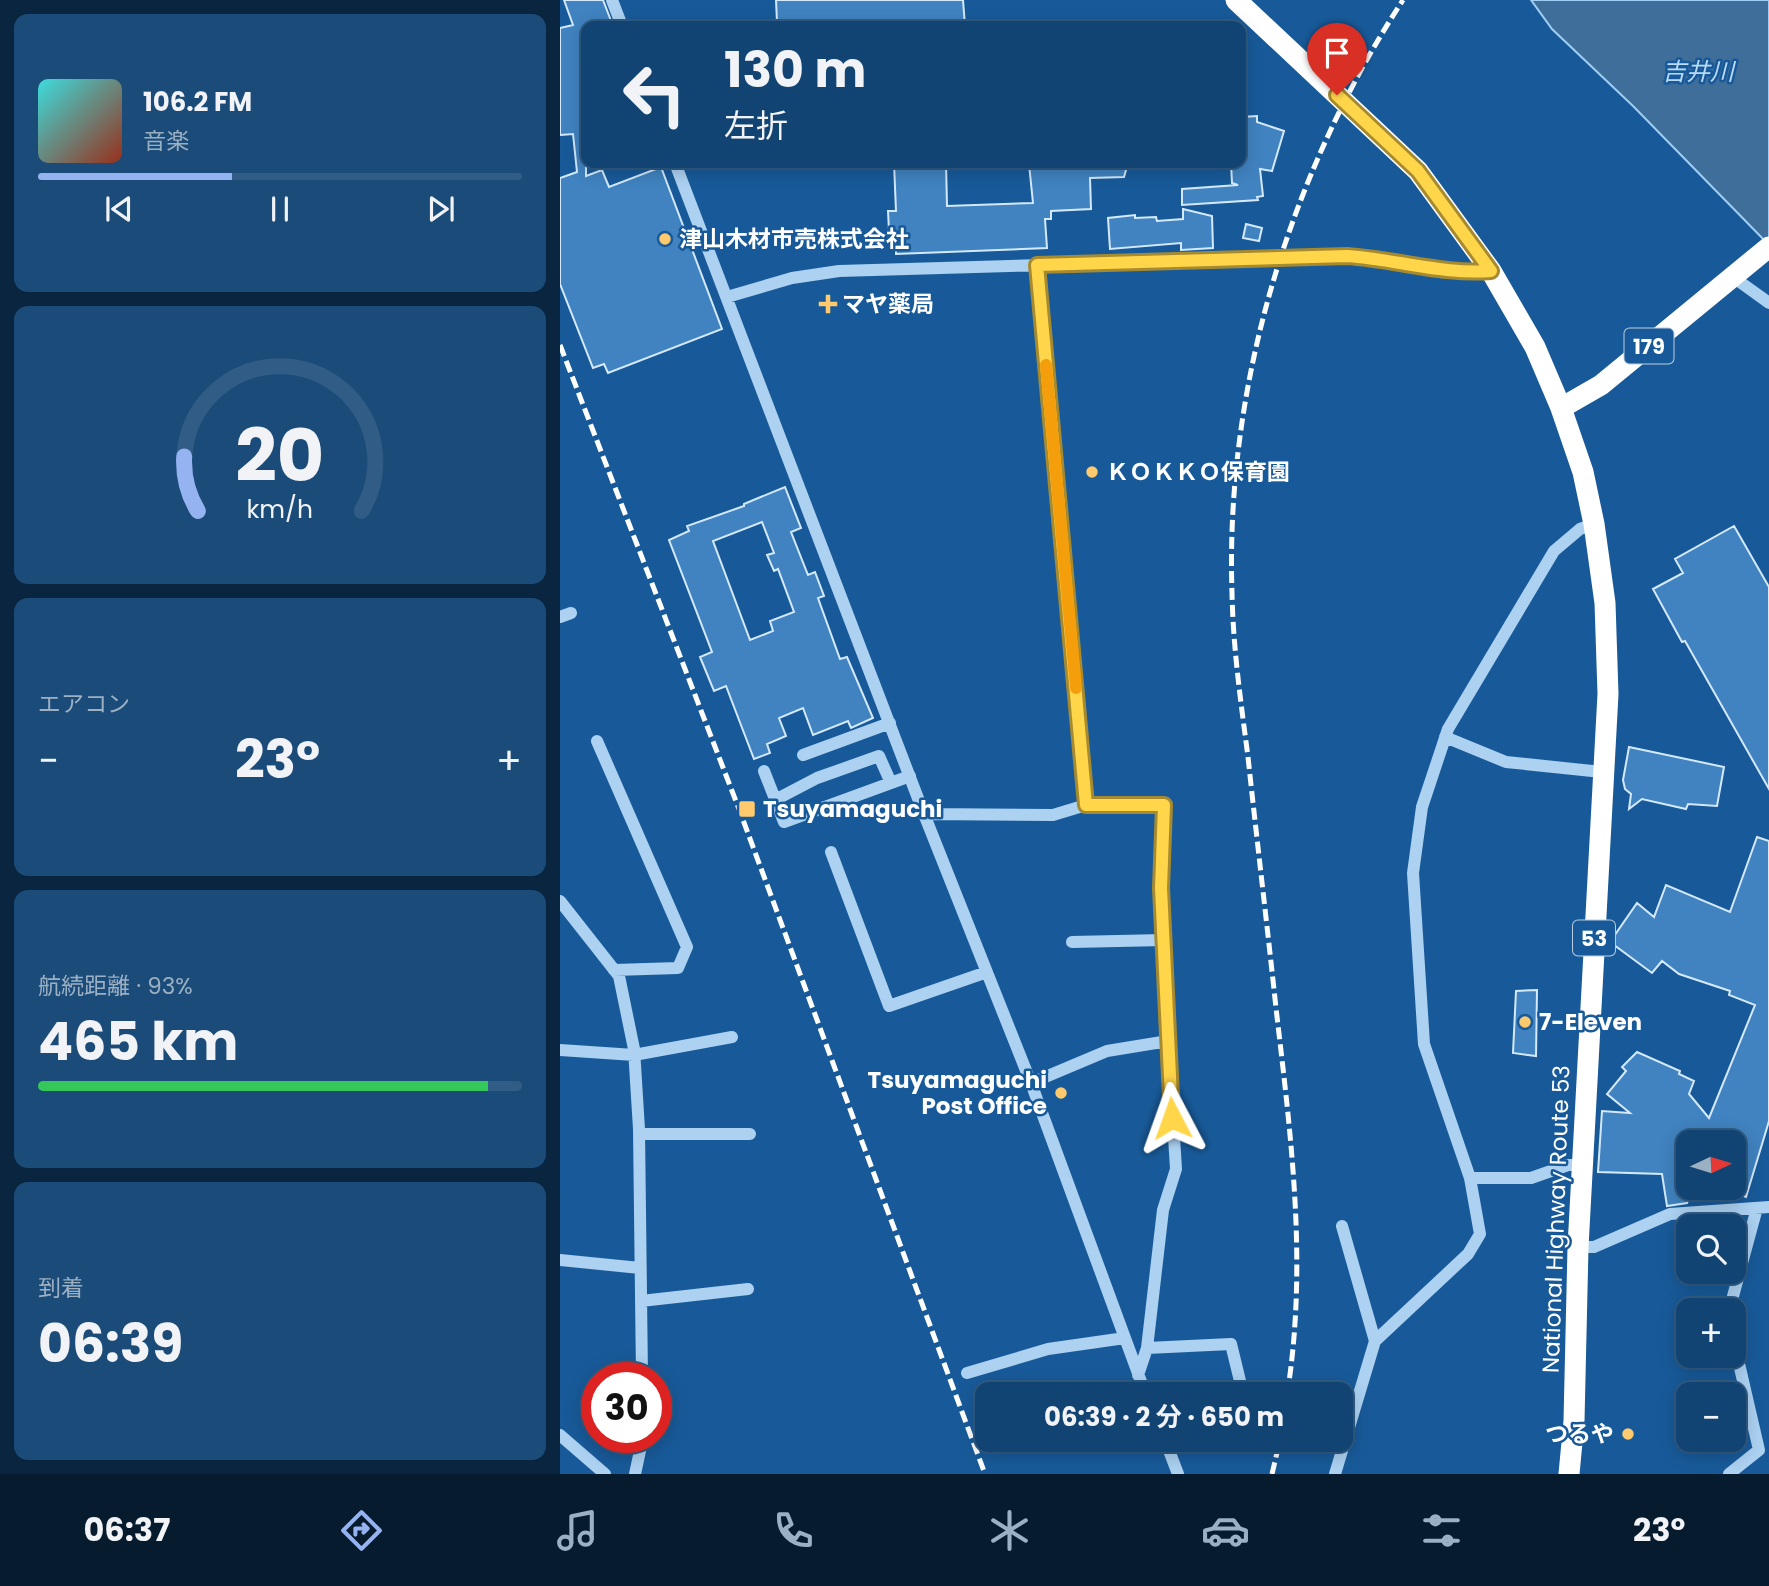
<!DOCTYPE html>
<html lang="ja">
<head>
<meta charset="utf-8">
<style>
  :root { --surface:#124473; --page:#1b4b78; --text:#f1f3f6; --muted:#9cb0c4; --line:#315c85; --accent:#95b2f1 }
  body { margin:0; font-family:Poppins,"Noto Sans JP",sans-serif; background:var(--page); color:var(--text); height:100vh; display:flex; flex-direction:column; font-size:26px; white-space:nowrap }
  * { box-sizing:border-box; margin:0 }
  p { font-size:23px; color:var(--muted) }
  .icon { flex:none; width:38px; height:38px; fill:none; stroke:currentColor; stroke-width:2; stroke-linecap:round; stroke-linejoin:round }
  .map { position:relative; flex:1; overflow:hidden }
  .drawer { display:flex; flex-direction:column; gap:14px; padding:14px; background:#0a253f; width:560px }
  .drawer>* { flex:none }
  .guide { position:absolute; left:21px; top:21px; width:665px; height:147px; border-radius:14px; box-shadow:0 4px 18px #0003,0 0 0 2px var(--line); background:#124473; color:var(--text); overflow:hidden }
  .needle { width:46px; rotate:86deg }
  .tools { position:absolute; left:1116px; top:1130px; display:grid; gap:14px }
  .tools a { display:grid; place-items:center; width:70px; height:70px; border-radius:14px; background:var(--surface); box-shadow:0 4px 18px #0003,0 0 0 2px var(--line); font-size:35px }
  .speed { position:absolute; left:21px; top:1362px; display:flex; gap:14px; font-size:35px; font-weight:700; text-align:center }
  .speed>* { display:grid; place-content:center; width:91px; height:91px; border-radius:50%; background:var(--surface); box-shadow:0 4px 18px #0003,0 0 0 2px var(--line); line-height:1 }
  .speed .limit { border:10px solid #d22; background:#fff; color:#111 }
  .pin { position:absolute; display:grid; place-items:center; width:60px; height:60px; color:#fff; margin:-72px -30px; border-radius:50% 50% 50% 0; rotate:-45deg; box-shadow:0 0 7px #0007 }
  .pin .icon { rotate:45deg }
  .me { position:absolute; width:77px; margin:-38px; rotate:356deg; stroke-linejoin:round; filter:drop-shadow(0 0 5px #0008) }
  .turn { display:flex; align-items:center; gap:24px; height:147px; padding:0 28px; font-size:32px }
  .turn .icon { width:91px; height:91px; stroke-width:2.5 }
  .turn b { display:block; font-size:49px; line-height:60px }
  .big { font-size:52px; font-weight:700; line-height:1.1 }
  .drawer .widget { flex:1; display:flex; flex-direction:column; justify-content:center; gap:10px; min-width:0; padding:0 24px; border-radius:14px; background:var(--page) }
  .drawer .dial { align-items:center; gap:0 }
  .dial svg { height:182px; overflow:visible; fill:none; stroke:var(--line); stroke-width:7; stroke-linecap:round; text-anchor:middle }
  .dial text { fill:var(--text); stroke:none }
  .song { display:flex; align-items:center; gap:21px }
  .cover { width:84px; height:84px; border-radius:10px; background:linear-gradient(135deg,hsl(180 70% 55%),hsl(10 70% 35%)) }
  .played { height:7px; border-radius:4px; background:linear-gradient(90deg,var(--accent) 40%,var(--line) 40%) }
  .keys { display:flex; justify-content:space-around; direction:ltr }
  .heat { display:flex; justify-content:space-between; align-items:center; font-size:38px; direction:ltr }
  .charge { height:10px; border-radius:5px; background:linear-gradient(90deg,#34c759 93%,var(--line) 0) }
  .trip { position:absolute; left:415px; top:1382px; width:378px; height:70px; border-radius:14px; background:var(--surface); box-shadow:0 4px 18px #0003,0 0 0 2px var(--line); font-weight:700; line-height:70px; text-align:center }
  .tabs { display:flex; height:112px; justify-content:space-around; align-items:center; background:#071b2e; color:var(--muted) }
  .tabs .icon { width:49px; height:49px }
  .tabs .current { color:var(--accent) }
  .tabs b { font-size:32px; color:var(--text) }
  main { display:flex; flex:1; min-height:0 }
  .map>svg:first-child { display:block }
  .water { fill:#3f6e9a; stroke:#9fcdf4; stroke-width:2 }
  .building { fill:#4083c0; stroke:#d4e9fc; stroke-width:2; fill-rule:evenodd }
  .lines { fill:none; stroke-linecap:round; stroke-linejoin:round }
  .minor { stroke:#acd1f1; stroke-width:12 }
  .highway { stroke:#fff; stroke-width:21 }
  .rail { stroke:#fff; stroke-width:5; stroke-dasharray:12 5; stroke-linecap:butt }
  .route-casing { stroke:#a68a30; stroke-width:18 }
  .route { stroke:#ffd54a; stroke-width:12 }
  .slow { stroke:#f59e0b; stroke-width:12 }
  .poi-dot { fill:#ffca6d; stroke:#185a99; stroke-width:2.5 }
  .labels { text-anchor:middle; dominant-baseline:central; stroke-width:5; stroke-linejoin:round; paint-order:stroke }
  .shield { fill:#185a99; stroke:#bacee0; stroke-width:2 }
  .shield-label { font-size:21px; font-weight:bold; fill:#fff }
  .poi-label { font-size:23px; font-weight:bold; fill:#fff; stroke:#185a99; text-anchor:start }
  .street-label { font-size:23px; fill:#fff; stroke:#185a99 }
  .water-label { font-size:24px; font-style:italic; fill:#b9dbf8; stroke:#185a99 }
</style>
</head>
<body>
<main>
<section class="drawer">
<div class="widget">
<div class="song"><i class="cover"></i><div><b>106.2 FM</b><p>音楽</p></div></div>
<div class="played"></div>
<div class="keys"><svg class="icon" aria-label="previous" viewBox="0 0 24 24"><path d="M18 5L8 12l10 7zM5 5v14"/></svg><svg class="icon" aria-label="pause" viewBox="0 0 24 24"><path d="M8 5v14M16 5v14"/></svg><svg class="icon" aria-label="next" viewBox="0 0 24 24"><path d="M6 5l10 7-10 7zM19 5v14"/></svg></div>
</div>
<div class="widget dial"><svg viewBox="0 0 100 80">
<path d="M14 69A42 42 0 1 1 86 69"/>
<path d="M14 69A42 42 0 0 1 8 45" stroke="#95b2f1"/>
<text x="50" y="56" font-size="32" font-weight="700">20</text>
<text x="50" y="72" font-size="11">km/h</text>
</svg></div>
<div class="widget"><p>エアコン</p>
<div class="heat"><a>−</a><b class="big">23°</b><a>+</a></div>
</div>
<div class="widget"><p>航続距離 · 93%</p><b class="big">465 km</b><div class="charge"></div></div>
<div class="widget"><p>到着</p><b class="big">06:39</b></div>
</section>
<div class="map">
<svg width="1209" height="1474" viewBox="0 0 1209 1474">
  <rect width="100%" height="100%" fill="#185a99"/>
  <!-- water -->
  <path class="water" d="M971,0H1209V245L1073,106L992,29Z"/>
  <!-- building -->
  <path class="building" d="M4,0H43L53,26H26V176L42,170L49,187L101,167L162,329L48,373L44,364L33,368L0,284V178L17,172L13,134L0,135V28L13,25Z
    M216,0H403L405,26H234L233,21L217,22Z
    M697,116V122L724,131L712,171L700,169L703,196L697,197L698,200L622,205V189L678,185L672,183L671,163H681V117Z
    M334,163H386L387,206L473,203L469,164L568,163L564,177L530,178L531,209L491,211V219H485L487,248L336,254V250H330L328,211H336Z
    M623,209L652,216L653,248L621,250V243L550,249L548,218L575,215V218L596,217L597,221L623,219Z
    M686,224L702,228L699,241L683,238Z
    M225,487L241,528L231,532L248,575L255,572L264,596L258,598L280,659L287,657L313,718L291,728L288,721L253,735L243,708L219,718L226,736L207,744L210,753L194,759L166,686L154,691L140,657L152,652L109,540L129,531L127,526L184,506V504ZM202,522L214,553L207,555L214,571L218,569L234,612L210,621L213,631L190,640L153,541Z
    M1174,526L1209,587V789L1125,641L1122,642L1093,589L1123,573L1115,559Z
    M1069,747L1164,767L1157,806L1128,804L1126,809L1082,799L1069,809L1071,794L1065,789L1063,780Z
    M1197,837L1209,841V1121L1186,1197L1174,1192V1143H1129V1188H1134L1127,1203L1107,1206L1102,1174L1038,1172L1042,1111L1070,1113L1047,1094L1066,1071L1062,1067L1077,1052L1120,1071L1119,1074L1134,1081L1129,1094L1149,1118L1195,1005L1169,995L1170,991L1119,974L1102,961L1092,973L1050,942L1077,903L1094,917L1106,885L1170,912Z
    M977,990L976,1056L953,1053L956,991Z"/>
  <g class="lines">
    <!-- minor -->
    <path class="minor" d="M52,0L62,26
      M115,163L364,814L471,1083L586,1395
      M477,265L526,805
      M1173,277L1209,303
      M167,297L232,278L279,271L787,256C834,259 884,275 931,271
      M0,617L11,613
      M885,737L946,762L1042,772
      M37,741L127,947L118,968L54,970
      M243,755L330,723
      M204,771L224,822L350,776
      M215,800L257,778L319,756L331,783
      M364,814L493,815L526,805H604L601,888L608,1041L547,1051L471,1083
      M271,852L329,1006L427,972
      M0,901L59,976L74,1049L79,1129L82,1377
      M512,942L604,940
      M0,1050L74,1055L172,1037
      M79,1134H190
      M1023,1165H1008L971,1178H910L864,1044L853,873L862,807L888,729L994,551L1020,529L1034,524
      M1018,1247H1034L1110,1214L1209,1207
      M0,1260L80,1268
      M81,1301L188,1289
      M1169,1311L1197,1208
      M815,1341L908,1254L920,1234L910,1178
      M587,1348L671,1344L680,1381
      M407,1373L488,1349L565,1338
      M578,1375L587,1348L603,1210L616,1169L608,1041
      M0,1435L45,1474
      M605,1440L618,1474
      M75,1474L83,1437
      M775,1474L815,1341L782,1226
      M1169,1474L1199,1450L1174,1342"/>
    <!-- highway -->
    <path class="highway" d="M676,0L858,171L931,271L975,347L1001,408L1023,472L1034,524L1045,603L1048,694L1018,1247L1014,1421L1009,1474
      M1001,408L1041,385L1209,247"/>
    <!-- rail -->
    <path class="rail" d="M0,345L179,809L425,1474
      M727,1395C748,1265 731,1137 716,1008C707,924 697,841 688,757C681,703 673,648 672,593C665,386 730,173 843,0
      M712,1474L720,1440"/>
  </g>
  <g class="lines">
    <!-- route casing -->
    <g class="route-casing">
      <path id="route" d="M612,1118L601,888L604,805H526L477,265L787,256C834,259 884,275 931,271L858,171L777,95"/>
    </g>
    <!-- route -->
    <use href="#route" class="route"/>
    <!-- slow -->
    <path class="slow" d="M486,365L516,688"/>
  </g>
  <!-- markers -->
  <g class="poi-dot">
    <circle cx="105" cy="239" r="7"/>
    <path d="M264.5 293.5h7v7h7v7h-7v7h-7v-7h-7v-7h7z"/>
    <circle cx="532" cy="472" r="7"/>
    <rect x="178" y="800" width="18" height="18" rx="3.5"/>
    <circle cx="965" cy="1022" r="7"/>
    <circle cx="501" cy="1093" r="7"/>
    <circle cx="1068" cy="1434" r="7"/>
  </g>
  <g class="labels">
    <!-- shield labels -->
    <g class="shield">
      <rect x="1064.5" y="328.5" width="49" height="35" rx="5"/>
      <rect x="1013" y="920.5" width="42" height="35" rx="5"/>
    </g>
    <g class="shield-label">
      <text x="1089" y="346">179</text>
      <text x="1034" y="938">53</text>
    </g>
    <!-- poi labels -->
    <g class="poi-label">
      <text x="119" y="239">津山木材市売株式会社</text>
      <text x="282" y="304">マヤ薬局</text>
      <text x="546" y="472">ＫＯＫＫＯ保育園</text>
      <text x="203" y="809">Tsuyamaguchi</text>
      <text x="979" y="1022">7-Eleven</text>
      <text x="487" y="1080" text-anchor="end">Tsuyamaguchi<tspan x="487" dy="26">Post Office</tspan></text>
      <text x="1054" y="1434" text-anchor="end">つるや</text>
    </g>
    <!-- street labels -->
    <g class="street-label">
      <text transform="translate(996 1219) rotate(-88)">National Highway Route 53</text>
    </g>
    <!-- water labels -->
    <g class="water-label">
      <text x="1138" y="71">吉井川</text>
    </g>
  </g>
</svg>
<div class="tools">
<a><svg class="needle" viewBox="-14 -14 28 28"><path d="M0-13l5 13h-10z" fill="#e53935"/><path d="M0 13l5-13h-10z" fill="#9cb0c4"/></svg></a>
<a><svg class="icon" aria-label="search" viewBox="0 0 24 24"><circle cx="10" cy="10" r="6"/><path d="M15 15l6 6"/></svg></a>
<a>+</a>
<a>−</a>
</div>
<div class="speed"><div class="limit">30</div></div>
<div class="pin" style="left:777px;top:95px;background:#d93025"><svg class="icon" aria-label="arrive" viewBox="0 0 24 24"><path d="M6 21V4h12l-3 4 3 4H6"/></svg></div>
<svg class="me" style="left:612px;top:1118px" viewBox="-20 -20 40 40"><path d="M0-17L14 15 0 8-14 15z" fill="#ffd54a" stroke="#fff" stroke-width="4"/></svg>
<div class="trip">06:39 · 2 分 · 650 m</div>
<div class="guide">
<div class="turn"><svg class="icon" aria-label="left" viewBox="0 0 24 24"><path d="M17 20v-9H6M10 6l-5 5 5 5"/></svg><div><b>130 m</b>左折</div></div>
</div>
</div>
</main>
<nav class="tabs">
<b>06:37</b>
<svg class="icon current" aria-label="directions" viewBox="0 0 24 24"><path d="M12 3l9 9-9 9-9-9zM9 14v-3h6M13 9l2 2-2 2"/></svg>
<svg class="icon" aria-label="music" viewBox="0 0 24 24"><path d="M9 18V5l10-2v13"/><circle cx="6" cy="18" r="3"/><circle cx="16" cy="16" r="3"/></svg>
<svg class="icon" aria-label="phone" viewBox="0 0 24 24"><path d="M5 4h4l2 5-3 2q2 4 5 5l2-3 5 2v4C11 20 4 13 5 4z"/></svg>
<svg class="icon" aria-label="climate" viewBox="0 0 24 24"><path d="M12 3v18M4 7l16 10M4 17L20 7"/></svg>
<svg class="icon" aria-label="car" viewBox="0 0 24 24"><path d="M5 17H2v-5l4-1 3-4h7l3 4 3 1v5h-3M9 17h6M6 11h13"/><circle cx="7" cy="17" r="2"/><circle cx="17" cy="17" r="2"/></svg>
<svg class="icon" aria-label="filters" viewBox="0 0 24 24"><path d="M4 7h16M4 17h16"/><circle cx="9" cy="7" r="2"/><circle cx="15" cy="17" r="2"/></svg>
<b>23°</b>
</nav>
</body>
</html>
